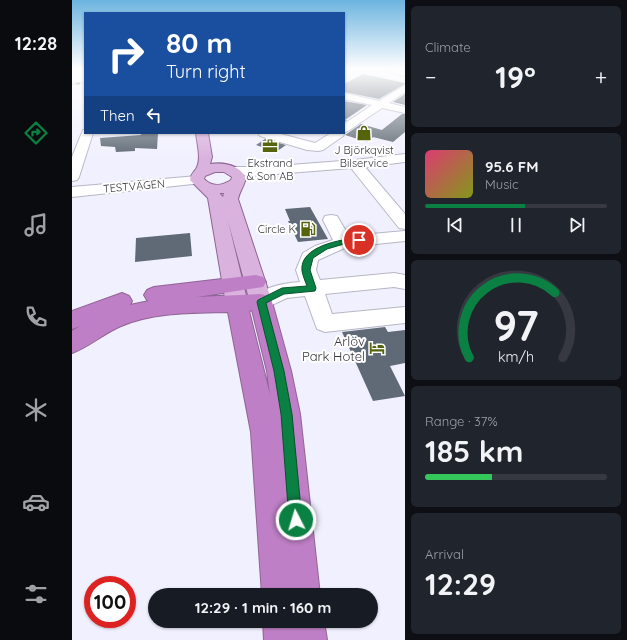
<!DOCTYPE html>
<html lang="en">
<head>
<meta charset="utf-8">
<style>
  :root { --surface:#171b24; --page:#20242c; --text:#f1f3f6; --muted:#9ea1a6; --line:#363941; --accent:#0b8043 }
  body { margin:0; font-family:Quicksand,sans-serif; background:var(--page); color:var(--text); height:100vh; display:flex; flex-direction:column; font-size:15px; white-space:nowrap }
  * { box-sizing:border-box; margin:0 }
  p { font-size:13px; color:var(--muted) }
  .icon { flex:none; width:22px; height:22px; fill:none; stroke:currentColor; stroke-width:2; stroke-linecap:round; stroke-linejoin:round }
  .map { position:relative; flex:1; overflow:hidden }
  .sheet { display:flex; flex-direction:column; gap:6px; padding:6px; background:#0d0f14; width:222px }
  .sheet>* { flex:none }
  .hud { position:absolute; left:12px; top:12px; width:261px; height:122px; border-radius:0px; box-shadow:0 1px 3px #0004; background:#1a4fa0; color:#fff; overflow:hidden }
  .speed { position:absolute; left:12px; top:576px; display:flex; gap:8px; font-size:20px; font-weight:700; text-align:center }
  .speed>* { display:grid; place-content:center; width:52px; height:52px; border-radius:50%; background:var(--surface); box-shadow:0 1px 3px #0004; line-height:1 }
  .speed .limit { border:6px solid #d22; background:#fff; color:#111 }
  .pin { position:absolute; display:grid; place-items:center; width:34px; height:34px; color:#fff; margin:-17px; border:2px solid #fff; border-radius:50%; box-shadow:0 1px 4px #0007 }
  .me { position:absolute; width:44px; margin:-22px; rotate:355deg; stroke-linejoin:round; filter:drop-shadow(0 0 3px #0008) }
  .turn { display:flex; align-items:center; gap:14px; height:84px; padding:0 16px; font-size:18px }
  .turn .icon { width:52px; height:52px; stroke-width:2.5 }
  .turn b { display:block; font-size:28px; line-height:34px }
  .then { display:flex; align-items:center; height:38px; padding:0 16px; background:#0003; gap:8px; font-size:15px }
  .big { font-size:30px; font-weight:700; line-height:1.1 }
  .sheet .card { flex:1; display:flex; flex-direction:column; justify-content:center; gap:6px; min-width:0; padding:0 14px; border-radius:6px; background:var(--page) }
  .sheet .dial { align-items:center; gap:0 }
  .dial svg { height:104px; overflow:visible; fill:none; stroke:var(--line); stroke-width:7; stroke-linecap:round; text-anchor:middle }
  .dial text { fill:var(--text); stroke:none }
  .song { display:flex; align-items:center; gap:12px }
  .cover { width:48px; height:48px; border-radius:6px; background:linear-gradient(135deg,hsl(340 70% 55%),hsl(70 70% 35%)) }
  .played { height:4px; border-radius:2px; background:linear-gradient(90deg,var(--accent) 55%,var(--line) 55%) }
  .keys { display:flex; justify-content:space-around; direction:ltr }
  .heat { display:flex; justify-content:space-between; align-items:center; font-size:22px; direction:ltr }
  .charge { height:6px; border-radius:3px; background:linear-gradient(90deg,#34c759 37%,var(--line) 0) }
  .trip { position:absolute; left:76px; top:588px; width:230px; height:40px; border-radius:20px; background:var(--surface); box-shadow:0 1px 3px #0004; font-weight:700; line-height:40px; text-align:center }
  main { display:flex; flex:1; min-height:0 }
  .tab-bar { display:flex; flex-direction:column; width:72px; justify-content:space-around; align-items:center; background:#090b0e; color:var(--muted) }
  .tab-bar .icon { width:28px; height:28px }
  .tab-bar .current { color:var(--accent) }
  .tab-bar b { font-size:18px; color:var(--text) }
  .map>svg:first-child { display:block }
  .built { fill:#f1f0fe; fill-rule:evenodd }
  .building { fill:#606a76 }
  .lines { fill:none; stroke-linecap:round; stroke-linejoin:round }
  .minor-casing { stroke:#b7b6c6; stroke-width:2 }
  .major-casing { stroke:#8f6596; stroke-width:2 }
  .highway-casing { stroke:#8f6596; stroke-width:2 }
  .minor { fill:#fff; fill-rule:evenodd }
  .major { fill:#d9b2dd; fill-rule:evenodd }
  .highway { fill:#bf7fc6; fill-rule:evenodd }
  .rail-casing { stroke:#4f4f55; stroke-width:2 }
  .rail { stroke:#fff; stroke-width:1.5; stroke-dasharray:4; stroke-linecap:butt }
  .route { fill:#0b8043; stroke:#07532c }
  .labels { text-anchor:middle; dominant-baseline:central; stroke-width:4; stroke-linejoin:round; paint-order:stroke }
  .far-poi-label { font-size:11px; fill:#36363c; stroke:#fff }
  .far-street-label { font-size:11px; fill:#36363c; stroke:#fff }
  .poi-label { font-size:13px; fill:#36363c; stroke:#fff; text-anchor:end }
</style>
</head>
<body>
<main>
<nav class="tab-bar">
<b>12:28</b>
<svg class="icon current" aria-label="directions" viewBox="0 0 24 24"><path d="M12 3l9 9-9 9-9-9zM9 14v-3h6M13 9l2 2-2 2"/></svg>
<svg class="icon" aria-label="music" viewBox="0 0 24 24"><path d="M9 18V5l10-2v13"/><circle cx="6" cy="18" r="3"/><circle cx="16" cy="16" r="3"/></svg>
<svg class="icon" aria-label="phone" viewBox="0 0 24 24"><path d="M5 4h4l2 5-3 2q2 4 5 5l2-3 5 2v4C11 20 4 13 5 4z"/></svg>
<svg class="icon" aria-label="climate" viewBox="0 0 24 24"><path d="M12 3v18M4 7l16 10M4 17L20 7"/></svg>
<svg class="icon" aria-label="car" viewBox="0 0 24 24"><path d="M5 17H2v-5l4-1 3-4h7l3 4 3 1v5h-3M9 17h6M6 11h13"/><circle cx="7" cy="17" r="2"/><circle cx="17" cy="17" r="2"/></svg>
<svg class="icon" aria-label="filters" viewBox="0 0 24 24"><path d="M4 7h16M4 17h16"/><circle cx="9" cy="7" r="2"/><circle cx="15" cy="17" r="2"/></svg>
</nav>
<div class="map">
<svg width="333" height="640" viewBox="0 0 333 640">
  <rect width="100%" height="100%" fill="#fafafd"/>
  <!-- built -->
  <path class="built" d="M272,69H333V640H0V80L13,78V133H272ZM21,585H55V619H21ZM83,595H299V621H83Z"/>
  <!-- building -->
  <path class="building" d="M291,74L333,83V84L307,99L272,92V84Z
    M333,94V105L321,102Z
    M272,101L295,105L273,120H275L272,122Z
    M330,114H333V132L321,142L301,137Z
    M289,124L310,130L295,142L273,135Z
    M69,133H86L85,149L63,148V151L44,152L43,147L29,146L28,138L69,135Z
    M193,139L214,145L204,152L184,145Z
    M238,207L256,239L226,242L216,221H218L213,209Z
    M118,233L120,256L63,262L64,238Z
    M313,327L316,332L333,330V363L318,366L333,396L301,401L270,332Z"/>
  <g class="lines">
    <!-- minor casing -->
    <g class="minor-casing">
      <path id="minor" d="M313,69L333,70V76L314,71Z
        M333,85V92L317,103L333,107V113L310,108L276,131L273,132L271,136L251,150L246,151L235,150L188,136L186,133H205L243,143L259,133H272V124L300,105L272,99V93L307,101Z
        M11,130H13V133H21L7,177L5,180L0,181V157Z
        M333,154V162L293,167L333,214V229L327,228L279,168L178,176L154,173L152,170L154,167H192L283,160Z
        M125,176L130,177L132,180L130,183L0,197V187Z
        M259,215L265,216L277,236L333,231V241L275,247L246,260L244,270L248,280L322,273L333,275V289L322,287L253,294L260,314L333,307V323L253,332L245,329L233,296L215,298L189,310L182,308L178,302C187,287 213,283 228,282L224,270L231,253L243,246L261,240L251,220L253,216Z"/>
    </g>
    <!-- major casing -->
    <g class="major-casing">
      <path id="major" d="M124,133H136L140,157L138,164C152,162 166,165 174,177C173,185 168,190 166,199L200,302L196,308L189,310L182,308L178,302L156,221L176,304L172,310L165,312L158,310L154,304L136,198L118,180C119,174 121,173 124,169C130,160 125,143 124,133ZM143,172H152L160,177L159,180C150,186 140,187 132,179L133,176ZM148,193H152L151,197L148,194Z"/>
    </g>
    <!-- highway casing -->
    <g class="highway-casing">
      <path id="highway" d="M184,275L191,277L194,282L191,287L125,297L189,294L196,296L200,302L219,371L228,414L248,595H190L179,432L156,312C120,313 82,312 49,326C32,333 17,347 0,353V331L8,326L0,329V311L50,293L57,296L60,301L58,305L77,301L75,300L72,295L75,290L82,287ZM180,310L195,371L198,395L177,311Z
        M191,621H252L255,640H192Z"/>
    </g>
    <!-- minor -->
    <use href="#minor" class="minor"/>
    <!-- major -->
    <use href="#major" class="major"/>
    <!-- highway -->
    <use href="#highway" class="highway"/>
    <!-- rail casing -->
    <g class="rail-casing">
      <path id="rail" d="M0,84L13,83"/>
    </g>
    <!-- rail -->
    <use href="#rail" class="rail"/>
  </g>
  <!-- sky -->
  <linearGradient id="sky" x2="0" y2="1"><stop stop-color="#6cb4e0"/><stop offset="0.43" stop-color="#fdfdfe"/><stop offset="1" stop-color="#fdfdfe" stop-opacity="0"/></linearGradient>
  <rect width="333" height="159" fill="url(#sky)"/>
  <!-- route -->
  <path class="route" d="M287,238H289V242L272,244L255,249L241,258L238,270L244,288L243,291L212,294L194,303L212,371L220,414L230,520L228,524L224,526L219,524L217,520L209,414L202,371L185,302L186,300L210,288L235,286C233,281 231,276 230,271C227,246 270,239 287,238Z"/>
  <!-- icons -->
  <defs>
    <g id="shop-bare" transform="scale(1.2)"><path d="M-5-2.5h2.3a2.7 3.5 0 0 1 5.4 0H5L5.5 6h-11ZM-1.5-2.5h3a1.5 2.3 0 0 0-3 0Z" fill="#55640a" stroke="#fff" stroke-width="2.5" paint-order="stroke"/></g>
    <g id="office-bare" transform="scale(1.2)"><path d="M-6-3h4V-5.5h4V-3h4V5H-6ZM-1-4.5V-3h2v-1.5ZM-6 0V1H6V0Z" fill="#55640a" stroke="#fff" stroke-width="2.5" paint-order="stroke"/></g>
    <g id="fuel-bare" transform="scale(1.2)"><path d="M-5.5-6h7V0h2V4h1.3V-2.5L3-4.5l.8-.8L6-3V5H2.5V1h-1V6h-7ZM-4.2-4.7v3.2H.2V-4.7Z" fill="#55640a" stroke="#fff" stroke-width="2.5" paint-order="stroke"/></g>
    <g id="hotel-bare" transform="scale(1.2)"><path d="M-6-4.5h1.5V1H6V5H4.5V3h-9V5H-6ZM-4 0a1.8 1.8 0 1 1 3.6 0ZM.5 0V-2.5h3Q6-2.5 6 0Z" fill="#55640a" stroke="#fff" stroke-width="2.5" paint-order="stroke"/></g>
  </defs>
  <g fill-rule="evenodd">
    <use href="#shop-bare" x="292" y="133"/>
    <use href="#office-bare" x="198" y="146"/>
    <use href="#fuel-bare" x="236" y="229"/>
    <use href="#hotel-bare" x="305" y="348"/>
  </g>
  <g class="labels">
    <!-- far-poi labels -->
    <g class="far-poi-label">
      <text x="292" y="150">J Björkqvist<tspan x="292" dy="13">Bilservice</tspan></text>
      <text x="198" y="163">Ekstrand<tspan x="198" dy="13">&amp; Son AB</tspan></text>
      <text x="224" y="229" text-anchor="end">Circle K</text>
    </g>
    <!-- far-street labels -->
    <g class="far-street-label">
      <text transform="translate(62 186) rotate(-5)">TESTVÄGEN</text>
    </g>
    <!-- poi labels -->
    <g class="poi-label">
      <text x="293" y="341">Arlöv<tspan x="293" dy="15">Park Hotel</tspan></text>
    </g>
  </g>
</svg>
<div class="speed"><div class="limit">100</div></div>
<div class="pin" style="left:287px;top:240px;background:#d93025"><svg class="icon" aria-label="arrive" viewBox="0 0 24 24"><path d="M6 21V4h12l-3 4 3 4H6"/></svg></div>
<svg class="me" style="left:224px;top:520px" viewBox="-20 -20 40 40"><circle r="17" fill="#0b8043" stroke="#fff" stroke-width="3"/><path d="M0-11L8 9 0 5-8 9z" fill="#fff"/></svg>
<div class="trip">12:29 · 1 min · 160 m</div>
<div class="hud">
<div class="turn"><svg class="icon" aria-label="right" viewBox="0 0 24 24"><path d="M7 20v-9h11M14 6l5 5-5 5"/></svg><div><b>80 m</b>Turn right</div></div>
<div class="then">Then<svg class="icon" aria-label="left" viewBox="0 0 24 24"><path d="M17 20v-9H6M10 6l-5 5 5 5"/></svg></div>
</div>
</div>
<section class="sheet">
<div class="card"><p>Climate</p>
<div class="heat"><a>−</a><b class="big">19°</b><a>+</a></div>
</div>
<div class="card">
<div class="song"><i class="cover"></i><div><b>95.6 FM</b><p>Music</p></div></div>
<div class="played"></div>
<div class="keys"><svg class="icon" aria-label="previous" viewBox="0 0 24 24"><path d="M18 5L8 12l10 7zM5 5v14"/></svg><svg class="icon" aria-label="pause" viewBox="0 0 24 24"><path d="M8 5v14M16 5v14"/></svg><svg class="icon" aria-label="next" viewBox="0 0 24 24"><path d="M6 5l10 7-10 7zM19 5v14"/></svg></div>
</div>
<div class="card dial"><svg viewBox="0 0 100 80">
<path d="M14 69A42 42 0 1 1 86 69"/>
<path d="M14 69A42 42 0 0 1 80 19" stroke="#0b8043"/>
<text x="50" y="56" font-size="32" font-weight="700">97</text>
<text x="50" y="72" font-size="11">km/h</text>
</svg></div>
<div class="card"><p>Range · 37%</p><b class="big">185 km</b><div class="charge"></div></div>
<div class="card"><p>Arrival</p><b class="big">12:29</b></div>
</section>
</main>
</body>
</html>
